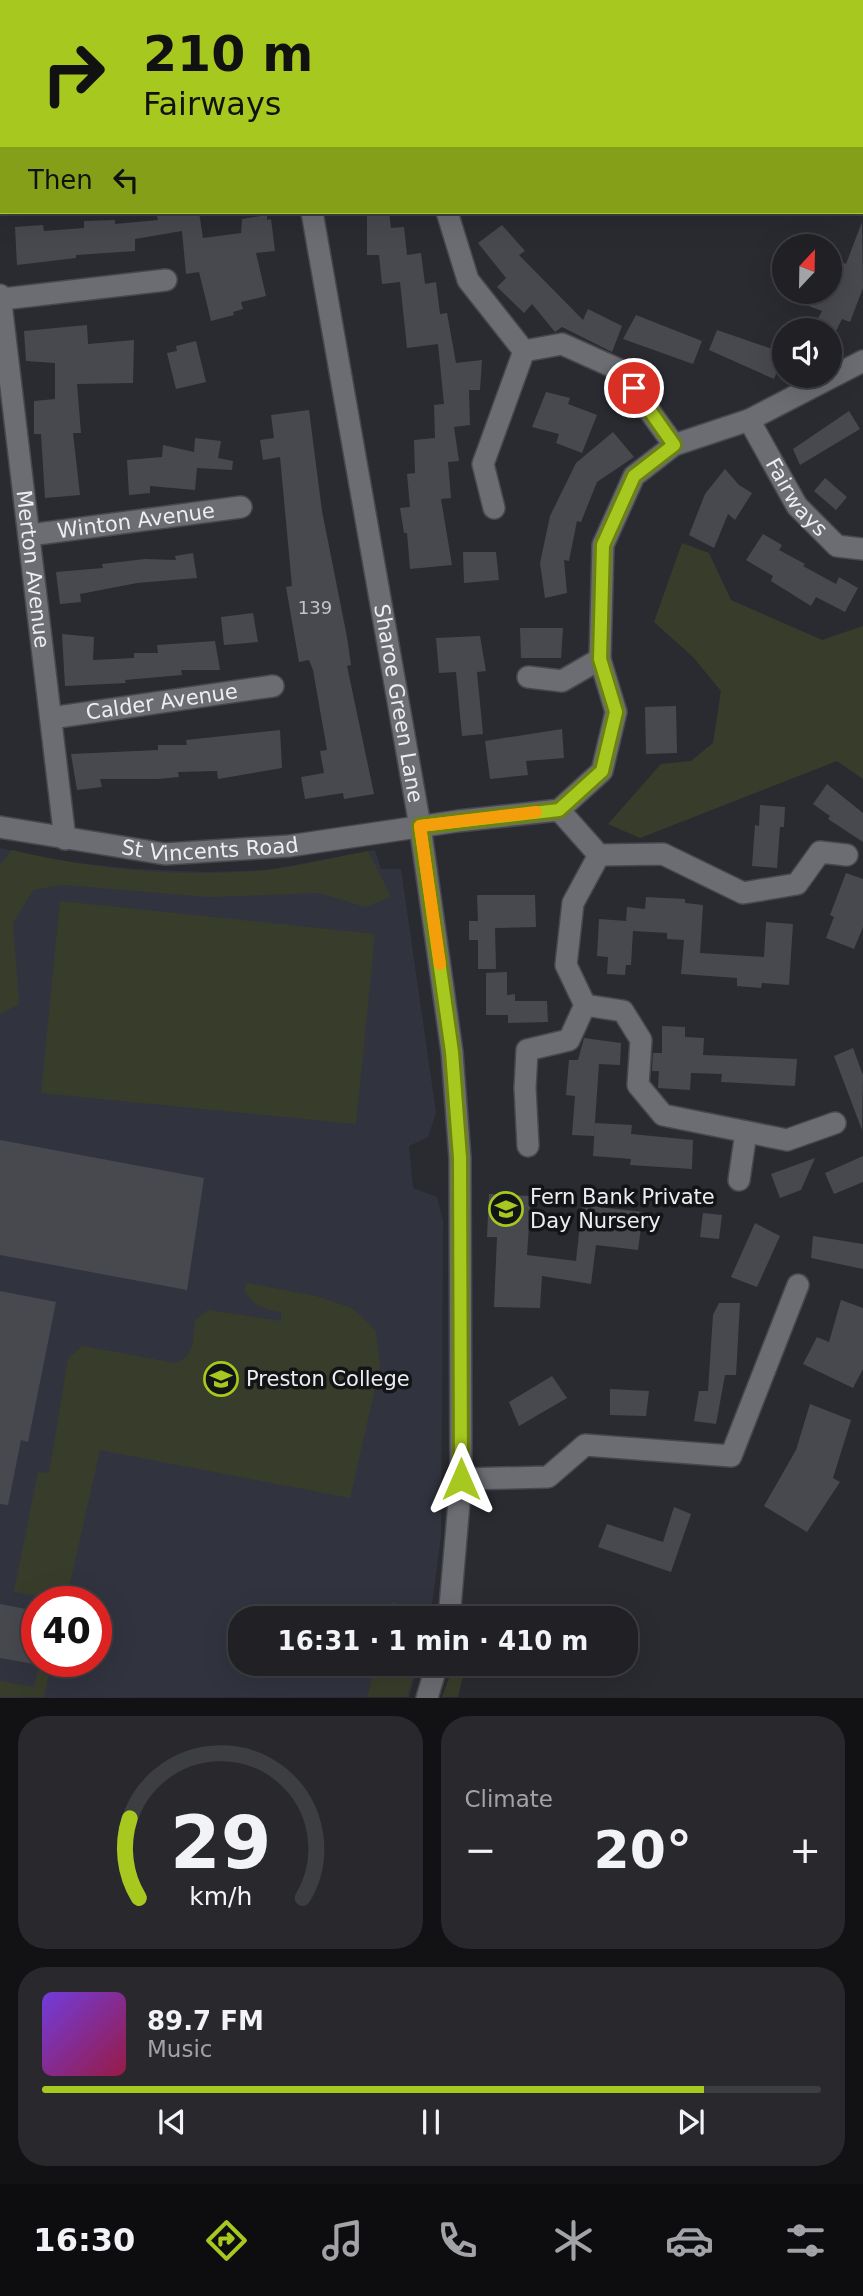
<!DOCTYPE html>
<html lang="en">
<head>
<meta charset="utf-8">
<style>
  :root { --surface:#202025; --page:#28282d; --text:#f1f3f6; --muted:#a2a3a7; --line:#3d3e42; --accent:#a7c81f }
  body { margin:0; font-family:"DejaVu Sans",sans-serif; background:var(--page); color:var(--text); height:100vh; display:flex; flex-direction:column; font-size:26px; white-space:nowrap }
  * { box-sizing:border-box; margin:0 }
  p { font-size:23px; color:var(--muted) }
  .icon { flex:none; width:38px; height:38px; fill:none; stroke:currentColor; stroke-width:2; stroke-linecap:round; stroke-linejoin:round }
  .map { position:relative; height:1698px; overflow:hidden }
  .drawer { display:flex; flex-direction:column; gap:18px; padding:18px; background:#121214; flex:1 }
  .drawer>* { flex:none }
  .top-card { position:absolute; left:0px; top:0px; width:864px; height:214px; box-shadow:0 7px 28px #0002,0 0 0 2px var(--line); background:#a7c81f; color:#111; overflow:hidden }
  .needle { width:46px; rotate:22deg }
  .fabs { position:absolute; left:772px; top:234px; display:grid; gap:14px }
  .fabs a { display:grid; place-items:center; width:70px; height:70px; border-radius:50%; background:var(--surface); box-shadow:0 7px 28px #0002,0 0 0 2px var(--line); font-size:35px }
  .speed { position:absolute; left:21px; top:1586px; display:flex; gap:14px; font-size:35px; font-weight:700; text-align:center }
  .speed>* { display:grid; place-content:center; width:91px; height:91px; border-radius:50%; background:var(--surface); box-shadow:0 7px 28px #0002,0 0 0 2px var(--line); line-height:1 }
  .speed .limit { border:10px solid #d22; background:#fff; color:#111 }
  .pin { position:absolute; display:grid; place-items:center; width:60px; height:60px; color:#fff; margin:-30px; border:4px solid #fff; border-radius:50%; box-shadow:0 2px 7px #0007 }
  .me { position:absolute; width:77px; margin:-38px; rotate:0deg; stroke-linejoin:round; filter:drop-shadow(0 0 5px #0008) }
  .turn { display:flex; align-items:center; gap:24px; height:147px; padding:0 28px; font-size:32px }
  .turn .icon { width:91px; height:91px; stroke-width:2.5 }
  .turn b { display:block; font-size:49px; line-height:60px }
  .then { display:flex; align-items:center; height:66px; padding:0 28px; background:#0003; gap:14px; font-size:26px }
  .big { font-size:52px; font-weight:700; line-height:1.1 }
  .drawer .widget { flex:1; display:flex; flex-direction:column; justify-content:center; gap:10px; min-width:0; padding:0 24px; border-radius:28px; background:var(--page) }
  .drawer .dial { align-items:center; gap:0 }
  .dial svg { height:182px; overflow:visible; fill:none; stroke:var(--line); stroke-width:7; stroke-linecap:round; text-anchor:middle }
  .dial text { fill:var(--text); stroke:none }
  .song { display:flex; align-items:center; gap:21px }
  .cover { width:84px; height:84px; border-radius:10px; background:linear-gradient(135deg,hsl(260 70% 55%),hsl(340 70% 35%)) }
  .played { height:7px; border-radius:4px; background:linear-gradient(90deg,var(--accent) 85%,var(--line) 85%) }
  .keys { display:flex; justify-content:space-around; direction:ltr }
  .heat { display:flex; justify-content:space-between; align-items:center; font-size:38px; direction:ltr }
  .drawer .tiles { flex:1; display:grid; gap:18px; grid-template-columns:1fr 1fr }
  .widget:last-child { grid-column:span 2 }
  .trip { position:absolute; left:228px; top:1606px; width:410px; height:70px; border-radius:28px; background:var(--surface); box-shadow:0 7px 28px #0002,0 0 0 2px var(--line); font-weight:700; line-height:70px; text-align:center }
  .dock { display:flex; height:112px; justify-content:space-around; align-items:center; background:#0d0d0f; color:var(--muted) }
  .dock .icon { width:49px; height:49px }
  .dock .active { color:var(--accent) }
  .dock b { font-size:32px; color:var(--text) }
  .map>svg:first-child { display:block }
  .built { fill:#31343f; fill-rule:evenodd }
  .green { fill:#383d2b }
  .building { fill:#48494f }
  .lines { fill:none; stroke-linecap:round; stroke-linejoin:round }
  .minor-casing { stroke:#47484d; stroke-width:24 }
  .minor { stroke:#6b6d73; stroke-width:21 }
  .route-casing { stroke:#6d8214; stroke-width:18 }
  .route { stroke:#a7c81f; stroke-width:12 }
  .slow { stroke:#f59e0b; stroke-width:12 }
  .labels { text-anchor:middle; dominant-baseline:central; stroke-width:7; stroke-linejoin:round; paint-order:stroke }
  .number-label { font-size:18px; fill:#c3c4c8 }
  .street-label { font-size:21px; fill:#ecedf1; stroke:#131416 }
  .poi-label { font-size:21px; fill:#ecedf1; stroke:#131416; text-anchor:start }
</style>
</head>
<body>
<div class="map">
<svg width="863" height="1698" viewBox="0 0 863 1698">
  <rect width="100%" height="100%" fill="#2a2b31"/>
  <!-- built -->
  <path class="built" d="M0,848L58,861L135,869L209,872L268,870L375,850L381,869H401L436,1113L428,1137L409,1146L413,1188L437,1197L443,1221L441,1536L430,1619H240V1664H419L409,1697L0,1698ZM37,1601H96V1661H37Z"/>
  <!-- green -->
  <path class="green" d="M392,0L714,2H392Z
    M682,543L709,553L731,600L822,640L863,626V779L837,761L640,838L608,824L661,764L691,761L713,743L721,691L693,657L654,622Z
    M12,850C93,870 184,878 267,870C301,866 335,857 368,851L391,897L365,907L320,893L209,897L64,885L33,890L13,923L19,1004L0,1014V864Z
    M60,901L375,934L356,1124L41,1093Z
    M247,1283L316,1296L352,1308L376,1331L380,1367L350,1498L100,1450L66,1601L14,1592L38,1472L49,1473L68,1359L82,1346L175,1363C195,1357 193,1338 195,1320L208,1310L281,1321V1312C263,1309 253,1306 244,1290Z
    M393,1601L424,1618V1619H388Z
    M40,1661H52L44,1697H0V1681L34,1687Z
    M376,1664H417L407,1697H367Z
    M454,1664H466L458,1697H442Z"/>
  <!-- building -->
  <path class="building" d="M156,212H199L203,238L241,233L242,219L267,215V220L271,219L275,251L256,253L266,296L241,302L243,309L233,312L234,315L211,321L199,272L186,274L182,231L135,239V251L76,255V258L17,265L15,227L43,225L44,231L84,228V221L115,220V224L158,220Z
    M367,212H389L391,228L404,227L407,255L421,253L425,284L436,282L440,314L447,313L456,363L482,360L480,390H469L470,425L454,427L459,461L448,462L451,498L441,499L452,565L410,569L407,533H404L400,508L410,507L407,474L415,473L414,440L435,438L434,405L444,404L438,344L407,348L400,282L382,284L379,255H367Z
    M862,222L863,288L850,322L842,319L836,331H811L822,311L806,305L811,292H830V257L846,264Z
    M502,225L525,251L519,255L583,320L588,309L622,326L612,352L562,327L555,332L532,304L524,313L497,287L506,278L478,243Z
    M636,315L702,341L693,364L623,339Z
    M87,325L88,344L134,340L133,383L77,384L81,433H73L80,495L45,498L41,434H34V401L55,399V363L26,361L24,331Z
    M717,330L784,353L774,379L709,350Z
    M196,341L206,382L176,389L167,353L177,351L176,346Z
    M546,392L570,398L568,404L597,415L582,453L556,443L559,434L532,427Z
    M309,410L322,511L347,637L351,665L347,666L374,794L344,799L343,793L305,799L301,777L324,773L320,751L327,750L313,670L309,660L299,662L286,587L292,586L280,457L263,460L260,440L274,438L271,415Z
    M849,411L860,429L800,465L793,449Z
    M613,432L634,457L597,482L581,522L577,521L569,561L564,560L567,593L545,598L540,563L550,516L576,463Z
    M195,438L221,441L218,458L233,461L232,470L197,468L195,490L150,486V493L129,495L127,460L162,457L163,445L194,452Z
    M725,469L739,485L752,493L735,520L728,514L714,548L689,535L705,494Z
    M825,478L847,497L836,510L814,491Z
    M763,534L782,545L779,550L805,564L803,566L836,584L839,577L858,588L845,612L816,597L811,606L771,581L773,576L746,560Z
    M463,552H496L499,580L464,583Z
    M193,553L197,578L137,583L80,594L81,602L60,604L56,572L103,568L102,564L145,559L176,560L175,556Z
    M253,613L258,642L224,645L221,617Z
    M520,628H563L561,658H521Z
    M62,634L94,637L93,660L134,658V653H158L157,645L215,641L220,670H181L182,675L125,680L126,683L65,686Z
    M480,636L486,671L477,672L483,734L462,736L456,672L439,673L436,638Z
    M676,706L677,753L646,754L645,707Z
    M562,729L564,758L526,761L528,775L490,779L485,741Z
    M280,730L282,768L218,779L217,771L178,772L179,777L158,779H100L102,787L77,790L71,754L158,750V745H187L186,740Z
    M827,784L863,813V842L828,819L830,816L813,804Z
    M760,805L785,807L784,827H780L777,868L752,866L755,825L759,826Z
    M846,873L863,879V927L854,949L826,938L834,917L830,915Z
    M477,895H535L536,927L495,928L496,969H478V940H469V921H478Z
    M646,897L685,899V903L703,905L700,953L764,957L766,922L793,924L789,985L762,983L761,988L737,986V978L681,974L684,940L667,939V933L633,931L631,965H626L625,975L607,974L608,957L597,956L599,919L626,921L627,907L645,909Z
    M507,972V995L515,994V1001H547L548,1022L508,1023V1015H486V973Z
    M662,1026L685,1027V1037L704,1038L703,1055L797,1059L795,1086L721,1082L722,1074L691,1073L690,1090L658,1088L659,1071H652L653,1053H662Z
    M584,1038L621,1043L620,1065L599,1064L594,1136L572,1135L575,1096L566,1095L569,1060H578Z
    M853,1048L863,1075L862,1130L834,1056Z
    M595,1123L632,1125L631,1134L693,1140L692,1169L630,1165L631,1159L593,1156Z
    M0,1140L204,1178L187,1290L0,1255Z
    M863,1156V1182L834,1194L825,1173Z
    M815,1158L801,1190L780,1198L771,1174Z
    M489,1194L531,1196L527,1255L576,1261L582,1205L643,1212L638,1250L596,1245L591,1284L542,1276L540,1308L494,1307L497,1237H487Z
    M703,1213L722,1215L719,1239L700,1237Z
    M755,1223L780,1236L757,1287L731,1277Z
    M813,1236L863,1244V1269L811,1258Z
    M0,1291L56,1302L28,1442L21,1440L8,1505L0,1504Z
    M841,1300L863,1308V1369L853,1388L803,1364L817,1337L829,1342Z
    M719,1303H740L736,1375H725L716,1424L694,1421L699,1391H708L713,1315Z
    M552,1376L567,1398L519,1426L509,1402Z
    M610,1389L649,1391L646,1416L610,1415Z
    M810,1404L851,1420L833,1478L840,1482L807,1532L764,1506L796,1450Z
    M674,1507L691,1514L671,1572L598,1547L607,1524L663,1542Z
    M0,1604L37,1611L34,1664L0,1658Z"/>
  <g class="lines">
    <!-- minor casing -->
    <g class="minor-casing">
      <g id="minor">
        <path d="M244,2V0"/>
        <path id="s1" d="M312,212L420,826L452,1052L460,1158L461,1479L449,1619"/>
        <path d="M447,212L468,280L524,351"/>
        <path id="s2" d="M0,295L65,839"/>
        <path d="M3,299L166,280"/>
        <path id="s3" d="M749,420L797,506L837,546L863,549"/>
        <path d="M494,508L483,464L524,351L562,344L620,370L674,445"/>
        <path id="s4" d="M30,535L241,507"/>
        <path d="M528,677L562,681L600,659"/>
        <path id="s5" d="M51,718L273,686"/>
        <path d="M559,810L599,855L663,854L743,893L797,884L820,852L847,855"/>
        <path id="s6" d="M0,827L165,854L289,846L458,821L559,810L602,771L616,712L600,659L603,545L634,476L674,445L749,420L863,361"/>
        <path d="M585,1005L623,1011L641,1040L638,1085L663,1115L787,1140L835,1123"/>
        <path d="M528,1146L525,1088L527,1050L569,1040L585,1005L566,965L573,903L599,855"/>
        <path d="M739,1180L746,1132"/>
        <path d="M461,1479L548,1477L585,1445L731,1456L798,1285"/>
        <path d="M427,1698L437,1664"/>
      </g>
    </g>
    <!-- minor -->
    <use href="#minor" class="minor"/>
  </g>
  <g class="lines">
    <!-- route casing -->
    <g class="route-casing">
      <path id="route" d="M461,1479L460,1158L452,1052L420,826L559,810L602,771L616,712L600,659L603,545L634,476L674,445L634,388"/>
    </g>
    <!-- route -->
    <use href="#route" class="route"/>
    <!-- slow -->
    <path class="slow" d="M440,964L420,826L536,812"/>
  </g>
  <!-- icons -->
  <defs>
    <g id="school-ring" transform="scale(1.75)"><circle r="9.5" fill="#131416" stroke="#a7c81f" stroke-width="1.5"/><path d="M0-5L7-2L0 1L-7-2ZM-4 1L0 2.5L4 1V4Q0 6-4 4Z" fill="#a7c81f"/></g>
    <g id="university-ring" transform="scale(1.75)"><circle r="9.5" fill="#131416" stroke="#a7c81f" stroke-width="1.5"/><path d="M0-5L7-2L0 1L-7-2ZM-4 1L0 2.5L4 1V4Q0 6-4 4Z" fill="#a7c81f"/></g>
  </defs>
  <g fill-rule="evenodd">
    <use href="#school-ring" x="506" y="1209"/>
    <use href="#university-ring" x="221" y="1379"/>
  </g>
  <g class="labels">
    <!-- number labels -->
    <g class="number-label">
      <text x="315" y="607">139</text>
    </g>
    <!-- street labels -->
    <g class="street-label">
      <text stroke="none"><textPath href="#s3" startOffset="91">Fairways</textPath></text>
      <text stroke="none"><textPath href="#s4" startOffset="107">Winton Avenue</textPath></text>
      <text stroke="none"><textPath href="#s2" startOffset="276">Merton Avenue</textPath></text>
      <text stroke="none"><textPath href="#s5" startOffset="112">Calder Avenue</textPath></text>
      <text stroke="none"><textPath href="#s1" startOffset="499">Sharoe Green Lane</textPath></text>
      <text stroke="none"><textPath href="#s6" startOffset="212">St Vincents Road</textPath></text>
    </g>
    <!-- poi labels -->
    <g class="poi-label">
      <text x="530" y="1197">Fern Bank Private<tspan x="530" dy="24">Day Nursery</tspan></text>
      <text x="246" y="1379">Preston College</text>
    </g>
  </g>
</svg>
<div class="fabs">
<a><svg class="needle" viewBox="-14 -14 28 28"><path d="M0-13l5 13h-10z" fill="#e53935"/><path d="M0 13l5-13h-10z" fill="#a2a3a7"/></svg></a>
<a><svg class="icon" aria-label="sound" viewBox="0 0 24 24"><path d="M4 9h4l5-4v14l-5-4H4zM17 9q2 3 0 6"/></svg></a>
</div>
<div class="speed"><div class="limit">40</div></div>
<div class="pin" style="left:634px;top:388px;background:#d93025"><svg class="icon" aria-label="arrive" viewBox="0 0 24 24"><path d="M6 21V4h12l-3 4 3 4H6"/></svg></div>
<svg class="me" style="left:461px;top:1479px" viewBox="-20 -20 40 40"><path d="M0-17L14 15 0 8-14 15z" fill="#a7c81f" stroke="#fff" stroke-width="4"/></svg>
<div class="trip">16:31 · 1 min · 410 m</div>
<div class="top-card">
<div class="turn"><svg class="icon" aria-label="right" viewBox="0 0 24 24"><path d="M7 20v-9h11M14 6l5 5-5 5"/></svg><div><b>210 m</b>Fairways</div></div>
<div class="then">Then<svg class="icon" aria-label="left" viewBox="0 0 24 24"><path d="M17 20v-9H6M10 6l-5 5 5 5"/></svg></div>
</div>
</div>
<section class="drawer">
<div class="tiles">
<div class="widget dial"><svg viewBox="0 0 100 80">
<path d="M14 69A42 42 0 1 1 86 69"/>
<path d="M14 69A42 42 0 0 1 10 34" stroke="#a7c81f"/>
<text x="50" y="56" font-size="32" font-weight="700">29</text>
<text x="50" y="72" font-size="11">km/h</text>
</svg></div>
<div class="widget"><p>Climate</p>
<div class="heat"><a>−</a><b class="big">20°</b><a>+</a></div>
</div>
<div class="widget">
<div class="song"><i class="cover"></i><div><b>89.7 FM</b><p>Music</p></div></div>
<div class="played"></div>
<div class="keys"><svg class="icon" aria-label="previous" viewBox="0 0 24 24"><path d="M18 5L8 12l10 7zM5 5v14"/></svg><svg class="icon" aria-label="pause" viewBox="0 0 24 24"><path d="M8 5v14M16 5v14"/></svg><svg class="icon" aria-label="next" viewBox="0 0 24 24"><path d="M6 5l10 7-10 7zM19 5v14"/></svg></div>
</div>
</div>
</section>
<nav class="dock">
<b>16:30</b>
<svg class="icon active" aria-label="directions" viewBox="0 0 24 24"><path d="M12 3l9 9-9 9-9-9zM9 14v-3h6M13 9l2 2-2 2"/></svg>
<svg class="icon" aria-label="music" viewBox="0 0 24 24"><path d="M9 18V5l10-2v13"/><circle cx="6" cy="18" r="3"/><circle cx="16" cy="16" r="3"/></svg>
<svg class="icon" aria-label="phone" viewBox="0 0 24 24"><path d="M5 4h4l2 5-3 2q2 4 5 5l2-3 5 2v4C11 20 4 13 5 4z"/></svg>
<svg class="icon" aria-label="climate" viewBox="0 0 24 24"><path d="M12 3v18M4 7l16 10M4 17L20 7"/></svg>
<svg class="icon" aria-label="car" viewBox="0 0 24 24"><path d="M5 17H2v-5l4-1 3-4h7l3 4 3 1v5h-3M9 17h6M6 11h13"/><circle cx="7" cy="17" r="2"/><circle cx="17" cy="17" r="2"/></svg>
<svg class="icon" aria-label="filters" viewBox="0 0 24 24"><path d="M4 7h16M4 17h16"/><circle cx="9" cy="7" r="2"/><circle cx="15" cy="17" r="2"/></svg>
</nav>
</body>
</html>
